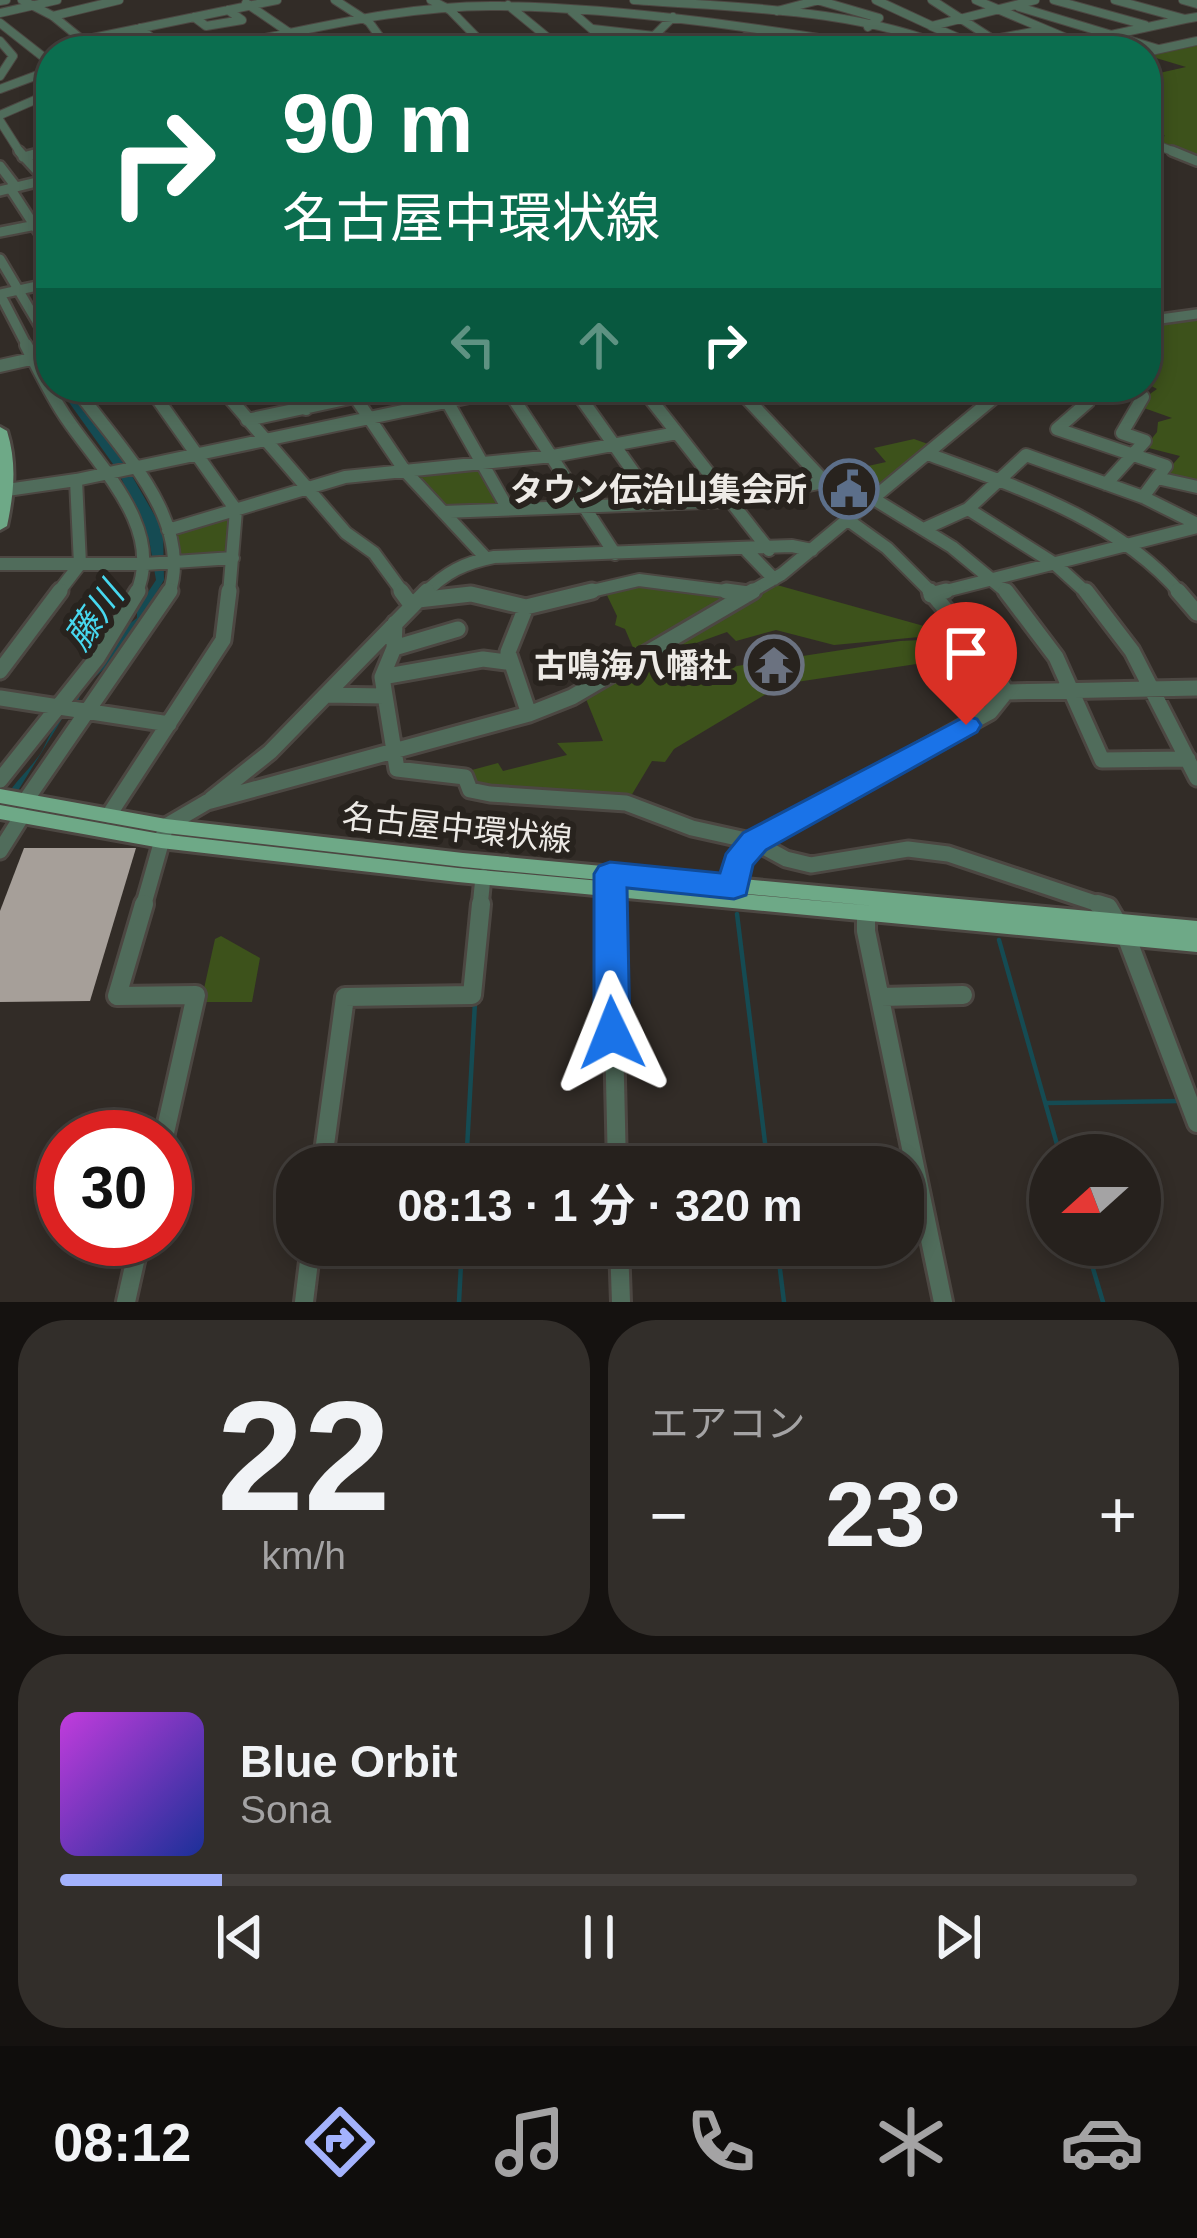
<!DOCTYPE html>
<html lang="ja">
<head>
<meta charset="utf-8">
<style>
  :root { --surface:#26211d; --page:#322e2a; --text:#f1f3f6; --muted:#a4a3a4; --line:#423e3b; --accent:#a3b2fd }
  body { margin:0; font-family:Arial,"Noto Sans JP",sans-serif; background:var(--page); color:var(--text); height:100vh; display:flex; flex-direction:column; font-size:45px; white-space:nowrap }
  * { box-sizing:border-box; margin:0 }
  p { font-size:39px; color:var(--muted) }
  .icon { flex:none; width:66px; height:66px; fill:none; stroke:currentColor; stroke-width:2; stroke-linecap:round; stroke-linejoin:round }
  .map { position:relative; height:1302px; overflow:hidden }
  .drawer { display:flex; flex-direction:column; gap:18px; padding:18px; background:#151210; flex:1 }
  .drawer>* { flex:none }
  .hud { position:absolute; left:36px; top:36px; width:1125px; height:366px; border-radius:48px; box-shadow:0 6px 18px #0003,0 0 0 3px var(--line); background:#0b6e4f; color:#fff; overflow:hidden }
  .needle { width:78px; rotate:249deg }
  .buttons { position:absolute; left:1029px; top:1134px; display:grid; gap:24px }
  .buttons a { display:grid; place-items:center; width:132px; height:132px; border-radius:50%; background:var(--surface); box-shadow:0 6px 18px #0003,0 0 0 3px var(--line); font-size:60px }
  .speed { position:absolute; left:36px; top:1110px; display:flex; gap:24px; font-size:60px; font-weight:700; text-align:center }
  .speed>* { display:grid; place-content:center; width:156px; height:156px; border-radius:50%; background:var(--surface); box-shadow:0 6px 18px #0003,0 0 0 3px var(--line); line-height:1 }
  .speed .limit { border:18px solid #d22; background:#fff; color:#111 }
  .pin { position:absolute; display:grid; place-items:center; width:102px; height:102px; color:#fff; margin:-123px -51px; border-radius:50% 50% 50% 0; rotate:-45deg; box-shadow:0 0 12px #0007 }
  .pin .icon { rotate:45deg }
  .me { position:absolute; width:132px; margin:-66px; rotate:358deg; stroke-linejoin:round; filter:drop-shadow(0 0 9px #0008) }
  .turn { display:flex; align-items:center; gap:42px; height:252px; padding:0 48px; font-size:54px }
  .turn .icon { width:156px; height:156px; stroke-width:2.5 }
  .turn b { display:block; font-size:84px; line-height:102px }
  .lanes { display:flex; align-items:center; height:114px; padding:0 48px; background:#0003; justify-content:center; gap:60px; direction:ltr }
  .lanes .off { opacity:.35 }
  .big { font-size:90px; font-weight:700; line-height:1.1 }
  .drawer .tile { flex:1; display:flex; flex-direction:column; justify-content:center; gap:18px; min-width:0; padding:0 42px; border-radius:48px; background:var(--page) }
  .drawer .dial { align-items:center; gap:0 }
  .dial b { font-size:156px; line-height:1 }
  .song { display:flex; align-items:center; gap:36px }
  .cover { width:144px; height:144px; border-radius:18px; background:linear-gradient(135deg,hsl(290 70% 55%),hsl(230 70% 35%)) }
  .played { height:12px; border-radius:6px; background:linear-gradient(90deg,var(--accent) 15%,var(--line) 15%) }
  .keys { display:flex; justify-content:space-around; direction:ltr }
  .heat { display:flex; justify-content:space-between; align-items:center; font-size:66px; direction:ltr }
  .drawer .tiles { flex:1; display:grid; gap:18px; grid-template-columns:1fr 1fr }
  .tile:last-child { grid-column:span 2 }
  .trip { position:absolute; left:276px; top:1146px; width:648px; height:120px; border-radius:48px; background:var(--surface); box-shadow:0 6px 18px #0003,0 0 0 3px var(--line); font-weight:700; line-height:120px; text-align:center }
  .dock { display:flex; height:192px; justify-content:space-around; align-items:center; background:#0f0d0c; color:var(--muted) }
  .dock .icon { width:84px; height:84px }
  .dock .active { color:var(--accent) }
  .dock b { font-size:54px; color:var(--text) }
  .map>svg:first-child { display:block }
  .green { fill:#3d521b }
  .water { fill:#154b53 }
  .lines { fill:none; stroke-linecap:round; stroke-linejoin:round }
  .stream { stroke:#154b53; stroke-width:4.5 }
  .building { fill:#a69f99 }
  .minor-far4-casing { stroke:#4c4742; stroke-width:10 }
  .minor-far3-casing { stroke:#4c4742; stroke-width:14 }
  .minor-far2-casing { stroke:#4c4742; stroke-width:16 }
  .minor-far1-casing { stroke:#4c4742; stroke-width:21 }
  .minor-casing { stroke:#4c4742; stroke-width:24 }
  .major-casing { stroke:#4c4742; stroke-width:6 }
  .minor-far4 { stroke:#506c5b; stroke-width:8 }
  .minor-far3 { stroke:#506c5b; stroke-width:9 }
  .minor-far2 { stroke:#506c5b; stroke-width:12 }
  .minor-far1 { stroke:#506c5b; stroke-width:15 }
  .minor { stroke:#506c5b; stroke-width:18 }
  .major { fill:#6ea987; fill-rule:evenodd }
  .route { fill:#1a73e8; stroke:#114b97; stroke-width:3 }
  .labels { text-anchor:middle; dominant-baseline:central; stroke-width:12; stroke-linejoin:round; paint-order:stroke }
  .poi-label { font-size:33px; font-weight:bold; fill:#edeae6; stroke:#28231e; text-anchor:end }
  .street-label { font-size:33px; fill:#edeae6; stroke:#28231e }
  .water-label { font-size:36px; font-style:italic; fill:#47d8ef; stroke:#28231e }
</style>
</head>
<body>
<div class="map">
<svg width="1197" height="1302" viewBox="0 0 1197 1302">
  <rect width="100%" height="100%" fill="#322c27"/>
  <!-- green -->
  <path class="green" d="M1197,44V157L1153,140L1165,136L1146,119V76L1186,67L1146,55Z
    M1197,319V485L1162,477L1180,456L1145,447L1157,432L1158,422L1172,418L1144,408L1147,396L1157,389L1146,383V326Z
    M914,439L928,444L875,487L850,470L886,462L874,448Z
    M477,467L502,504L447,509L417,477L420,473Z
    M229,517L226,552L182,556L174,532Z
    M632,583L732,593L634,650L625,629L615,625L617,616L604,589Z
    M777,585L931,628L952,623L962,633L834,645L776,630L736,641L727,632L685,647L691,671L719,673L737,666L900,641L966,638L976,650L970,656L783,684L674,749L665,762L652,761L628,801L472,785V770L498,763L503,771L567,755L557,743L603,741L586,699Z
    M221,936L260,958L252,1002H201L215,939Z"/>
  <!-- water -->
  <path class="water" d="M58,387H68L128,469L163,530L164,580L119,655L81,690L78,704L62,719L0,820C0,790 30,773 43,749C67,702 94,649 137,618V609L156,580L149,539L118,471Z"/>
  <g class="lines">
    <!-- stream -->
    <path class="stream" d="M737,914L768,1167
      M999,940L1060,1155
      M1047,1103L1181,1101
      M466,1167L475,1002
      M777,1245L784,1302
      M1086,1245L1103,1302
      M459,1302L462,1245"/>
  </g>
  <!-- building -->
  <path class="building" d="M24,848H136L90,1001L0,1002V911Z"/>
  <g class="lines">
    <!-- minor-far4 casing -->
    <g class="minor-far4-casing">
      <path id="minor-far4" d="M22,0L53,16L96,51
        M335,0L369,22L390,51
        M431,0L450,10L490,51
        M634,0C741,8 857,8 957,51
        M817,0L879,18L868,27
        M876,0L932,26L1035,0
        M932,0L1011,51
        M976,0L1097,51
        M1054,0L1145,25
        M1115,0L1185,19L1197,17
        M1183,0L1197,4
        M0,1L6,0
        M246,3L316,51
        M508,5L564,51
        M1019,7L1158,49
        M571,11L617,51
        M777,11L819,0
        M0,13L57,0
        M53,16L119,0
        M194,17L206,26L242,20L228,10
        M673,17L654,36L776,51
        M0,23L51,63
        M931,26L977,46
        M140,28L167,51
        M593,29L654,36L649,42L661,51
        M745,37L774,41L765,49
        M995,39L1043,30
        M83,40L277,0
        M0,41L13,56L0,76
        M200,51C298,33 400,4 500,6C634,8 770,30 902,51
        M1037,51L1185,19
        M1151,51L1197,41
        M0,89L51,70
        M0,115L51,93
        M0,121L21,154
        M1146,141L1180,154
        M34,154L51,150"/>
    </g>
    <!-- minor-far3 casing -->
    <g class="minor-far3-casing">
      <path id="minor-far3" d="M19,151L51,186
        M1172,151L1197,161
        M23,157L46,151
        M0,166L16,187
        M10,188L51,251
        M0,191L45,180
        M0,232L51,222
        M0,259L51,345
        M1146,321L1197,314
        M28,348L0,294L51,283"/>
    </g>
    <!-- minor-far2 casing -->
    <g class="minor-far2-casing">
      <path id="minor-far2" d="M26,345C39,370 51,396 67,419C101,469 165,529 136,594
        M0,366L40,357
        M75,387C115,444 195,519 169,594
        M149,387L236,510L229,594
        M220,387L346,533L374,553L404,594
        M286,387L306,409
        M374,387L355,397L405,471L485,557
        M439,387L508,509
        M506,387L615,554
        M573,387L656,504
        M641,387L769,550
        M736,387L855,514
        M1093,387L1088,402L1057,429L1166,466L1157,478
        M247,420L355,397
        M928,454C1017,487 1117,519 1181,594
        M76,480L516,387
        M1106,484L1145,441L1122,433L1143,397L1121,387
        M7,490L76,480L80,564L57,594
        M1143,497L1157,478L1197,487
        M874,499L952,547L1009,594
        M968,509L1055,564L1088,594
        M443,512L730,501L823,482
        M848,520L887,548L933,594
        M926,528L968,509L1026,455L1143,497L1197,524
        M168,530L345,477L553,456L677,433
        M747,551L774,579
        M0,564H145L233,558
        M424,594C446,572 464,563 494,557L792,546L812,550
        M579,594L639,580L748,594
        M747,594L782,574L1007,387
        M934,594L1197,527"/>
    </g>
    <!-- minor-far1 casing -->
    <g class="minor-far1-casing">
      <path id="minor-far1" d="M401,591L412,606
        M726,591L748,594
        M930,591L980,650L1006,692
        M1006,591L1056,657L1102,760L1188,759
        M1086,591L1132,651L1197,778
        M1178,591L1197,613
        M931,595L946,591
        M418,600L471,594L526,607L592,591
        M526,607L508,652L529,714
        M395,623L394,648L382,677L397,769L465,777L470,790L490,794L626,803L692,828L755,842L786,859L811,865L908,849L948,854L1107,907
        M394,648L458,629
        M0,671L60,591
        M382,677L483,659L506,662
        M1006,692L1197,688
        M326,695L384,696
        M0,698L169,724
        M0,780L97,658L138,591
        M211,799L270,752L427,591
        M26,800L170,591
        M109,815L223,640L229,591
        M0,851L22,816
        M610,878L611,907
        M734,886L738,862L755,842L990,712L1006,692
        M143,907L166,826L207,802L529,714L572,697L753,591
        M480,907L483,877"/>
    </g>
    <!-- minor casing -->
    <g class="minor-casing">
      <path id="minor" d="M144,904L117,996L196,995L164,1137
        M611,904L617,1167
        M1098,904L1108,907L1128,941L1197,1123
        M866,907V931L943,1302
        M881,997L963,995
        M322,1167L345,997L472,995L481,904
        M619,1245L621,1302
        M126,1302L140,1239
        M304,1302L311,1245"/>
    </g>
    <!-- major casing -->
    <g class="major-casing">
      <path id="major" d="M0,427L7,431C17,463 14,493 7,526L0,530Z
        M0,789L166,819L463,853L1197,921V952L458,882L161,848L0,819V805L161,834L458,868L875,906L463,867L166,833L0,803Z"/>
    </g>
    <!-- minor-far4 -->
    <use href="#minor-far4" class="minor-far4"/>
    <!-- minor-far3 -->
    <use href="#minor-far3" class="minor-far3"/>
    <!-- minor-far2 -->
    <use href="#minor-far2" class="minor-far2"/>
    <!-- minor-far1 -->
    <use href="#minor-far1" class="minor-far1"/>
    <!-- minor -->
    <use href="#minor" class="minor"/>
    <!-- major -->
    <use href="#major" class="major"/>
  </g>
  <!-- route -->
  <path class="route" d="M966,716L977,719L981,725L977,732L766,850L753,865L746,895L734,899L627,888L630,1033L625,1043L612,1047L599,1043L594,1033V874L599,866L610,862L720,873L726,854L743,833Z"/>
  <!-- icons -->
  <defs>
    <g id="civic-ring" transform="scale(3)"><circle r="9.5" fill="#28231e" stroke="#5c6f8a" stroke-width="1.5"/><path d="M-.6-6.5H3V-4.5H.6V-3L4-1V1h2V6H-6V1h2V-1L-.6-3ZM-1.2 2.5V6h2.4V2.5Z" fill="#5c6f8a"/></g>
    <g id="temple-ring" transform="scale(3)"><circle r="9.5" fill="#28231e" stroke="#6b7280" stroke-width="1.5"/><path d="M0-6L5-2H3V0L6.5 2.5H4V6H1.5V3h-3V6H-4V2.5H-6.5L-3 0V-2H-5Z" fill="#6b7280"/></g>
  </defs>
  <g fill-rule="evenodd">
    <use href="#civic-ring" x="849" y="489"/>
    <use href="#temple-ring" x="774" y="665"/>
  </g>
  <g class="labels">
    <!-- poi labels -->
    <g class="poi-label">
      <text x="807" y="489">タウン伝治山集会所</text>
      <text x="732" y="665">古鳴海八幡社</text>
    </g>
    <!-- street labels -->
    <g class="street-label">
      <text transform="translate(457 828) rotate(6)">名古屋中環状線</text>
    </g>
    <!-- water labels -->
    <g class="water-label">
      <text transform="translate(94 616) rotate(-55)">藤川</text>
    </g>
  </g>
</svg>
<div class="buttons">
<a><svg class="needle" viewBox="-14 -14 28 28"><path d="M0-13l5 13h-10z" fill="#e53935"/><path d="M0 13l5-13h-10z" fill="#a4a3a4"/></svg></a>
</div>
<div class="speed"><div class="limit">30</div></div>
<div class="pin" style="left:966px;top:725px;background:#d93025"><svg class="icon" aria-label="arrive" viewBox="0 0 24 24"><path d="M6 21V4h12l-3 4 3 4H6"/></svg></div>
<svg class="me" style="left:612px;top:1033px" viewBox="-20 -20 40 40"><path d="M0-17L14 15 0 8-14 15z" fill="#1a73e8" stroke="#fff" stroke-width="4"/></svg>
<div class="trip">08:13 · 1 分 · 320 m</div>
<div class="hud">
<div class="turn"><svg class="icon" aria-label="right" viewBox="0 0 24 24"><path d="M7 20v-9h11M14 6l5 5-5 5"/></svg><div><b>90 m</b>名古屋中環状線</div></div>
<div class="lanes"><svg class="icon off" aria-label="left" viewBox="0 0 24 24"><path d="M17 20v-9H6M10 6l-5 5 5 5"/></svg><svg class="icon off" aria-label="ahead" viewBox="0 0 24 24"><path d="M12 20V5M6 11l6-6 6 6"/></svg><svg class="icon" aria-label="right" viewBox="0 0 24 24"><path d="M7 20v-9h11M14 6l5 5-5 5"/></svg></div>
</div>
</div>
<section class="drawer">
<div class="tiles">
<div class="tile dial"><b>22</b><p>km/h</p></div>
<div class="tile"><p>エアコン</p>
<div class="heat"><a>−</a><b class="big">23°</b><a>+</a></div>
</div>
<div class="tile">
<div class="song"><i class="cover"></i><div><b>Blue Orbit</b><p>Sona</p></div></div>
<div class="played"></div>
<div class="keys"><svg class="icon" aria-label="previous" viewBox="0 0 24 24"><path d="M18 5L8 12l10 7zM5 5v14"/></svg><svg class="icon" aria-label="pause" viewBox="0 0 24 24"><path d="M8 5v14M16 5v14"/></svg><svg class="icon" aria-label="next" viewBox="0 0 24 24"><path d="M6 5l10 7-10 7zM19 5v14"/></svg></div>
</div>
</div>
</section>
<nav class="dock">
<b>08:12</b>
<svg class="icon active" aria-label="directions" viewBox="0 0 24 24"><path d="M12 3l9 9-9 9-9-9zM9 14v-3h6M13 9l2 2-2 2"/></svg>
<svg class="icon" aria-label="music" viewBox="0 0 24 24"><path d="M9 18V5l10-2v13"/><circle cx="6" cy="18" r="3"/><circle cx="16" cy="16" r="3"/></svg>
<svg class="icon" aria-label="phone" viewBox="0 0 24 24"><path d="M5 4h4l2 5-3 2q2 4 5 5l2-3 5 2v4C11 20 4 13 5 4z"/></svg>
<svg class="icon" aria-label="climate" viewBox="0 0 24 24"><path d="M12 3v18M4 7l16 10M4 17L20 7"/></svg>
<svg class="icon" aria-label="car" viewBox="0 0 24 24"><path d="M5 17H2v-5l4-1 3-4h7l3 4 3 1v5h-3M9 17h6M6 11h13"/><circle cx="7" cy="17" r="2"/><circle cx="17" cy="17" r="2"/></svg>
</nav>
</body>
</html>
